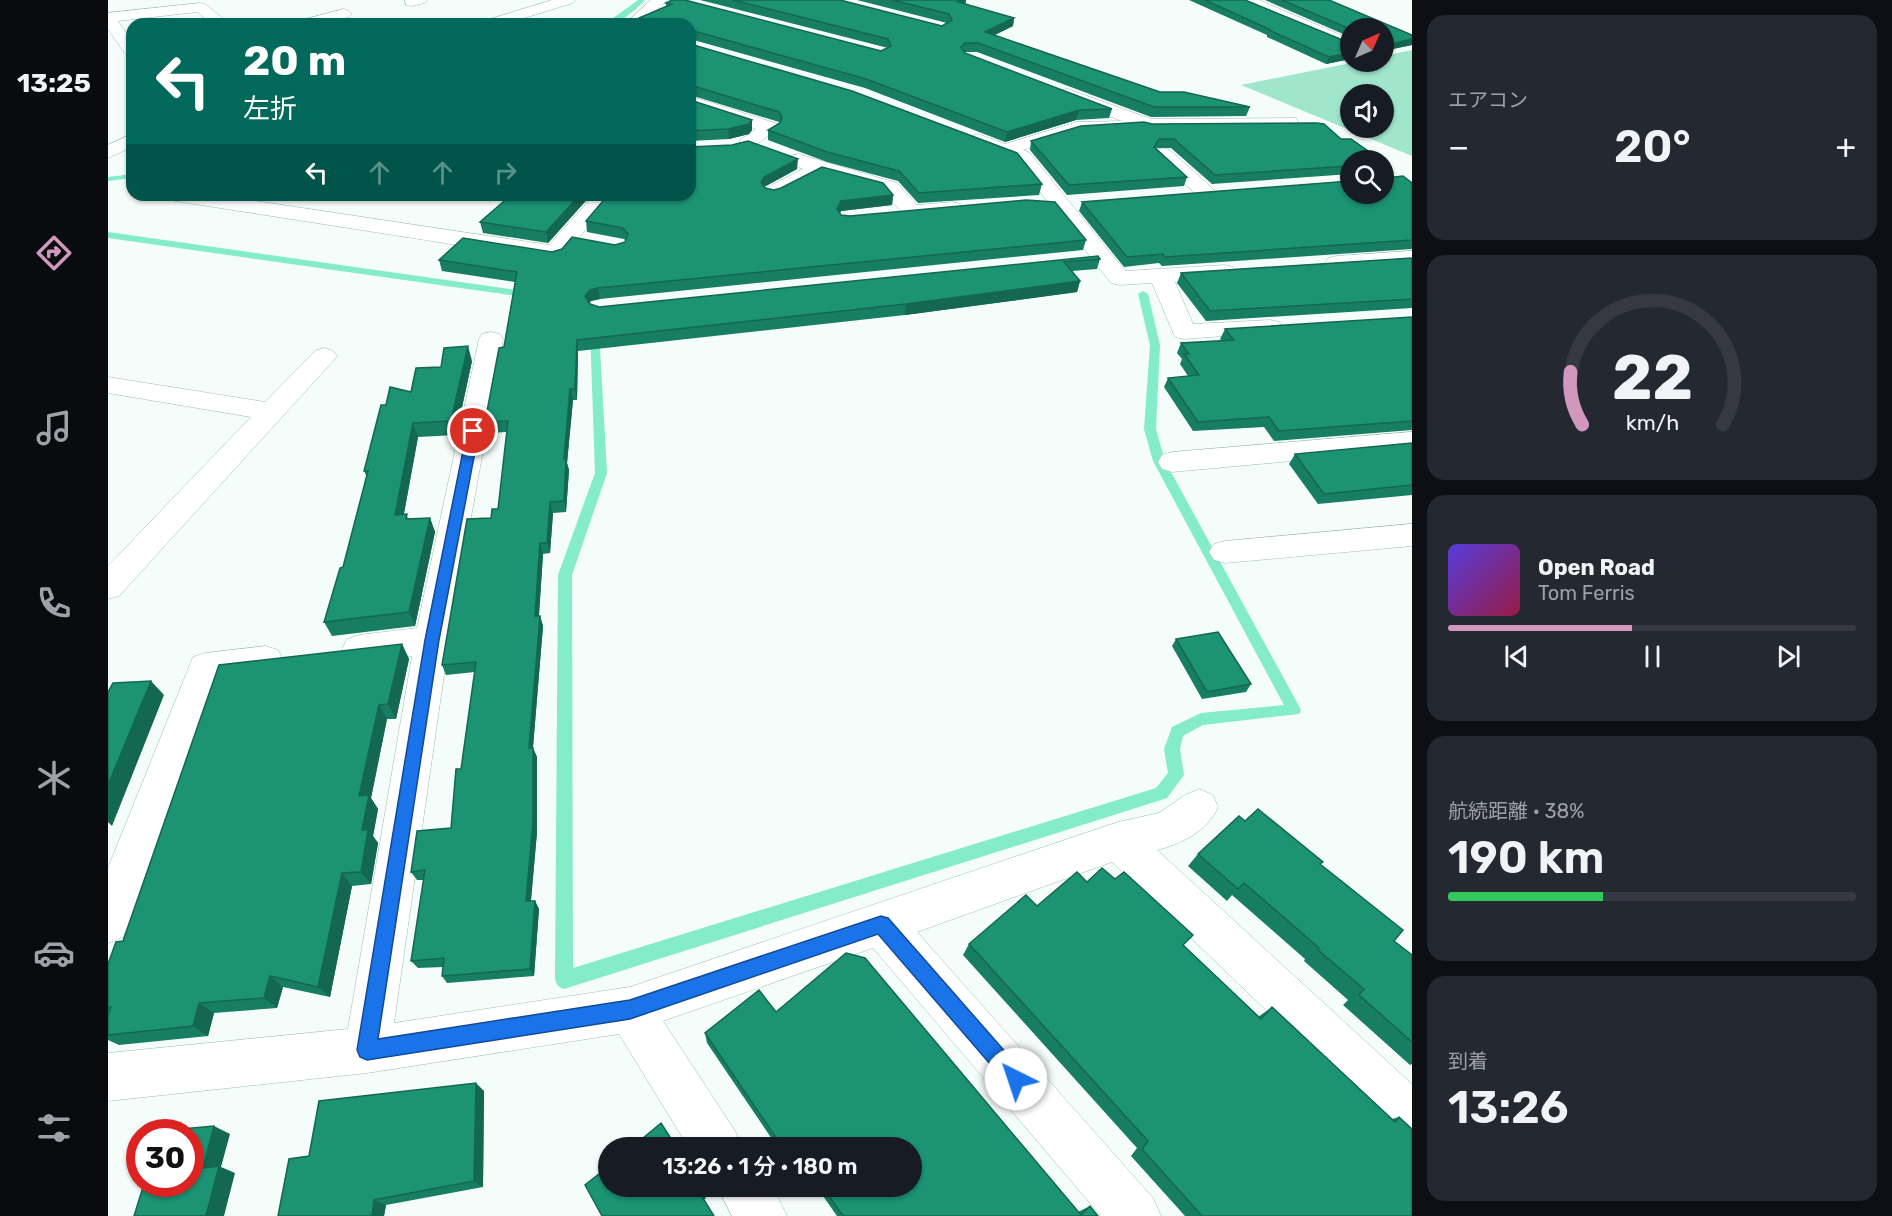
<!DOCTYPE html>
<html lang="ja">
<head>
<meta charset="utf-8">
<style>
  :root { --surface:#171b24; --page:#242831; --text:#f1f3f6; --muted:#9ea1a6; --line:#363941; --accent:#d197bc }
  body { margin:0; font-family:Rubik,"Noto Sans JP",sans-serif; background:var(--page); color:var(--text); height:100vh; display:flex; flex-direction:column; font-size:22px; white-space:nowrap }
  * { box-sizing:border-box; margin:0 }
  p { font-size:20px; color:var(--muted) }
  .icon { flex:none; width:33px; height:33px; fill:none; stroke:currentColor; stroke-width:2; stroke-linecap:round; stroke-linejoin:round }
  .map { position:relative; flex:1; overflow:hidden }
  .sheet { display:flex; flex-direction:column; gap:15px; padding:15px; background:#0d0f14; width:480px }
  .sheet>* { flex:none }
  .guide { position:absolute; left:18px; top:18px; width:570px; height:183px; border-radius:18px; box-shadow:0 2px 4px #0004; background:#00695c; color:#fff; overflow:hidden }
  .needle { width:39px; rotate:45deg }
  .fabs { position:absolute; left:1232px; top:18px; display:grid; gap:12px }
  .fabs a { display:grid; place-items:center; width:54px; height:54px; border-radius:50%; background:var(--surface); box-shadow:0 2px 4px #0004; font-size:30px }
  .speed { position:absolute; left:18px; top:1119px; display:flex; gap:12px; font-size:30px; font-weight:700; text-align:center }
  .speed>* { display:grid; place-content:center; width:78px; height:78px; border-radius:50%; background:var(--surface); box-shadow:0 2px 4px #0004; line-height:1 }
  .speed .limit { border:9px solid #d22; background:#fff; color:#111 }
  .pin { position:absolute; display:grid; place-items:center; width:51px; height:51px; color:#fff; margin:-26px; border:3px solid #fff; border-radius:50%; box-shadow:0 2px 6px #0007 }
  .me { position:absolute; width:66px; margin:-33px; rotate:319deg; stroke-linejoin:round; filter:drop-shadow(0 0 4px #0008) }
  .turn { display:flex; align-items:center; gap:21px; height:126px; padding:0 18px; font-size:27px }
  .turn .icon { width:78px; height:78px; stroke-width:2.5 }
  .turn b { display:block; font-size:42px; line-height:51px }
  .lanes { display:flex; align-items:center; height:57px; padding:0 18px; background:#0003; justify-content:center; gap:30px; direction:ltr }
  .lanes .off { opacity:.35 }
  .big { font-size:45px; font-weight:600; line-height:1.1 }
  .sheet .tile { flex:1; display:flex; flex-direction:column; justify-content:center; gap:9px; min-width:0; padding:0 21px; border-radius:18px; background:var(--page) }
  .sheet .dial { align-items:center; gap:0 }
  .dial svg { height:156px; overflow:visible; fill:none; stroke:var(--line); stroke-width:7; stroke-linecap:round; text-anchor:middle }
  .dial text { fill:var(--text); stroke:none }
  .song { display:flex; align-items:center; gap:18px }
  .cover { width:72px; height:72px; border-radius:9px; background:linear-gradient(135deg,hsl(250 70% 55%),hsl(340 70% 35%)) }
  .played { height:6px; border-radius:3px; background:linear-gradient(90deg,var(--accent) 45%,var(--line) 45%) }
  .keys { display:flex; justify-content:space-around; direction:ltr }
  .heat { display:flex; justify-content:space-between; align-items:center; font-size:33px; direction:ltr }
  .charge { height:9px; border-radius:4px; background:linear-gradient(90deg,#34c759 38%,var(--line) 0) }
  .trip { position:absolute; left:490px; top:1137px; width:324px; height:60px; border-radius:30px; background:var(--surface); box-shadow:0 2px 4px #0004; font-weight:600; line-height:60px; text-align:center }
  main { display:flex; flex:1; min-height:0 }
  .dock { display:flex; flex-direction:column; width:108px; justify-content:space-around; align-items:center; background:#090b0e; color:var(--muted) }
  .dock .icon { width:42px; height:42px }
  .dock .active { color:var(--accent) }
  .dock b { font-size:27px; color:var(--text) }
  .map>svg:first-child { display:block }
  .green { fill:#a0e6cc; fill-rule:evenodd }
  .lines { fill:none; stroke-linecap:round; stroke-linejoin:round }
  .stream { fill:#84ecc9; fill-rule:evenodd }
  .street-casing { stroke:#98bfb0; stroke-width:1 }
  .street { fill:#fff; fill-rule:evenodd }
  .wall { fill:#187e63 }
  .shaded-wall { fill:#146750 }
  .building { fill:#1c9373; stroke:#146750; stroke-width:1.5 }
  .route { fill:#1a73e8; stroke:#114b97; stroke-width:1.5 }
</style>
</head>
<body>
<main>
<nav class="dock">
<b>13:25</b>
<svg class="icon active" aria-label="directions" viewBox="0 0 24 24"><path d="M12 3l9 9-9 9-9-9zM9 14v-3h6M13 9l2 2-2 2"/></svg>
<svg class="icon" aria-label="music" viewBox="0 0 24 24"><path d="M9 18V5l10-2v13"/><circle cx="6" cy="18" r="3"/><circle cx="16" cy="16" r="3"/></svg>
<svg class="icon" aria-label="phone" viewBox="0 0 24 24"><path d="M5 4h4l2 5-3 2q2 4 5 5l2-3 5 2v4C11 20 4 13 5 4z"/></svg>
<svg class="icon" aria-label="climate" viewBox="0 0 24 24"><path d="M12 3v18M4 7l16 10M4 17L20 7"/></svg>
<svg class="icon" aria-label="car" viewBox="0 0 24 24"><path d="M5 17H2v-5l4-1 3-4h7l3 4 3 1v5h-3M9 17h6M6 11h13"/><circle cx="7" cy="17" r="2"/><circle cx="17" cy="17" r="2"/></svg>
<svg class="icon" aria-label="filters" viewBox="0 0 24 24"><path d="M4 7h16M4 17h16"/><circle cx="9" cy="7" r="2"/><circle cx="15" cy="17" r="2"/></svg>
</nav>
<div class="map">
<svg width="1304" height="1216" viewBox="0 0 1304 1216">
  <rect width="100%" height="100%" fill="#f5fdfa"/>
  <!-- green -->
  <path class="green" d="M1304,50V156L1133,85L1248,62H1275V56ZM1242,94H1275V128H1242Z"/>
  <g class="lines">
    <!-- stream -->
    <path class="stream" d="M530,0H537C526,11 513,24 497,24Z
      M24,174V178L0,181V177Z
      M0,232L423,292L428,295L423,298L0,238Z
      M1035,291L1040,294L1052,345L1048,429L1057,461L1191,706L1193,710L1191,714L1095,725L1075,736L1072,749L1076,775L1059,798L1053,800L456,989L450,986L447,980L450,575L487,473L482,329H490L491,331L499,473L464,575L465,968L1048,788L1060,773L1056,749L1064,727L1093,713L1176,705L1045,461L1036,429L1042,345L1030,294Z"/>
    <!-- street casing -->
    <g class="street-casing">
      <path id="street" d="M297,0H319L317,3L303,6L298,5Z
        M444,0H467L465,3L397,24H373L376,21Z
        M543,0H559L534,24H517Z
        M1131,0H1151L1242,39V50L1133,3Z
        M92,3L97,4L122,24H104L89,12L10,21L24,41V57L18,55L0,29V13Z
        M236,9L241,11L244,14L241,17L214,24H187L190,21Z
        M960,89L1043,119L1188,118L1190,122L1188,126L1181,128L1041,131L1019,123L1021,126L1019,130L970,134L915,150L922,153L1017,271L1117,265L1125,267L1128,272L1125,277L1067,282L1085,324L1162,320L1171,322L1174,327L1171,332L1076,339L1067,337L1044,283L1011,285L1003,283L908,161L863,144L861,140L863,136L870,134L897,144L969,122L1014,121L954,98L951,94L954,90Z
        M582,96L670,124L672,128L647,145H633L631,141L648,129L582,107Z
        M24,134V147L0,158V145Z
        M1055,148L1062,150L1105,189L1108,193L1105,197L1098,199L1091,197L1048,158L1045,154L1048,150Z
        M690,154L789,183L809,205L845,202L852,204L855,208L852,212L804,218L797,216L775,191L713,175L672,196L665,198L658,196L655,192L658,188L695,169L683,164L680,160L683,156Z
        M57,195H108L441,245L486,195H507L454,258L446,260L67,201L60,199Z
        M1304,251V265L1228,270L1220,268L1217,263L1220,258L1228,256Z
        M383,332L392,334L395,339L341,640L286,1023L522,987L1010,822L1051,813L1077,795L1091,789L1105,795L1110,807C1100,831 1073,844 1049,850L1304,1084V1141L1287,1134L1004,862L809,932L1045,1198L1053,1216H993L765,948L555,1021L627,1131L634,1148H581L511,1034L259,1073L0,1101V1053L240,1029L304,656L251,663L239,659L234,649L239,639L251,635L309,628L371,339L374,334Z
        M216,348L225,351L229,356L225,361L11,596L0,599V566L143,417L0,393V377L157,402L207,351Z
        M1304,432V450L1064,472L1054,469L1050,462L1054,455L1064,452Z
        M1304,524V546L1117,563L1106,560L1101,552L1106,544L1117,541Z
        M158,646L170,650L175,660L170,670L158,674L110,680L21,922L15,937L0,943V868L85,657L97,653Z
        M609,1186H664L679,1216H624Z"/>
    </g>
    <!-- street -->
    <use href="#street" class="street"/>
  </g>
  <!-- wall -->
  <path class="wall" d="M592,0H732L834,26L839,23L749,0H858L857,4L906,18L905,26L887,35L1052,92L1142,107L1138,116L1043,117L869,52H856L857,53L1004,109L1001,118L968,120L897,142L757,88L582,39V24L558,7V3L773,51L780,48Z
    M1081,0H1137L1242,43V59L1218,64L1159,37V35Z
    M1157,0H1221L1304,35V45L1275,51V28H1242V37Z
    M582,44L934,184L931,195L810,203L790,181L719,162L660,140V130L672,124L671,122L582,95Z
    M582,100L644,130L641,134L621,139L582,141Z
    M1044,124L1233,139L1242,160V174L1104,184L1063,148H1048L1079,177L1076,186L959,195L922,150L923,141Z
    M689,169L656,187L657,188L666,190L785,195L784,205L733,211L732,213L733,215L978,240L975,250L492,299L483,301L481,303L482,304L491,307L992,259L989,269L964,271L972,281L969,292L797,315L470,351L469,400H465L459,463L461,470L458,512L445,513L442,553L435,554L431,616H432L435,626L425,748L429,757V832L423,901H427L431,909L426,976L339,983L334,976L335,967L310,968L303,961L316,880H309L303,872L343,828L353,769L367,672L338,675L334,665L383,518L390,509L399,432L380,433L377,422L396,347L407,282L334,271L331,260L444,252L507,245L517,242V240L516,239L479,232L478,221Z
    M1278,178L1304,183V249L1054,266L1051,263L1016,267L971,211L974,202L1242,181Z
    M403,195H483L440,243L375,233L372,222Z
    M1304,258V308L1098,321L1069,283L1073,273Z
    M1304,317V430L1166,441L1156,427L1085,431L1056,387L1060,378L1080,376L1072,364L1074,359L1069,353L1073,343L1114,341L1112,339L1117,329Z
    M364,361L348,435L310,437L296,514L301,519L322,518L327,532L307,626L224,636L216,622L235,567L259,477L256,471L278,405L303,392L333,367Z
    M1304,443V495L1210,504L1181,464L1187,454Z
    M1068,639L1143,684L1138,692L1094,699L1064,646Z
    M294,644L301,659L288,719H279L263,798L270,809L265,836L270,843L263,884L244,886L222,997L175,987L169,1008L106,1013L100,1036L11,1045L0,1040V964L15,941Z
    M1137,821L1212,864L1286,941L1304,955V1064L1302,1065L1235,1005L1240,1000L1196,961L1197,959L1124,895L1119,901L1080,866L1090,854Z
    M979,882L1075,945L1150,1017L1164,1007L1284,1119L1291,1117L1304,1216H1077L1023,1156L1029,1148L855,955L861,944L929,906Z
    M668,1012L970,1212L982,1206L990,1216H729L708,1186H804V1148H670L599,1043L597,1033Z
    M376,1091L375,1187L278,1205L276,1216H170Z"/>
  <!-- shaded-wall -->
  <path class="shaded-wall" d="M855,0H858L857,6L848,4Z
    M906,18L905,26L876,40L877,32Z
    M1304,39V45L1275,51V46Z
    M1242,53V59L1218,64L1221,57Z
    M971,110L968,120L897,142L899,132Z
    M644,120V130L641,134L621,139L620,129Z
    M690,159L689,169L656,187L653,182L656,177Z
    M472,195H483L440,243L438,232Z
    M785,195L784,205L733,211L728,219L729,209L733,201Z
    M972,281L969,292L797,315L798,304Z
    M490,288L492,299L483,301L478,307L477,296L482,290Z
    M469,340L470,351L469,400L467,389Z
    M360,346L364,361L348,435L343,421Z
    M462,389L465,400L459,463L461,470L458,512L456,501V459Z
    M305,423L310,437L293,529L287,515Z
    M442,502L445,513L442,553L439,543Z
    M322,518L327,532L307,626L301,612Z
    M432,543L435,554L430,627L427,616Z
    M432,616L435,626L424,758L421,748Z
    M294,644L301,659L288,719L280,704Z
    M43,681L56,695L4,826L0,822V785Z
    M271,705L279,719L263,798L270,809L265,836L270,843L263,884L253,872L254,830L251,796Z
    M425,748L429,757V832L422,910L418,901Z
    M234,873L244,886L222,997L210,987Z
    M427,901L431,909L426,976L422,969Z
    M162,976L175,987L169,1008L156,998Z
    M91,1003L106,1013L100,1036L85,1026Z
    M368,1083L376,1091L375,1187L366,1181Z
    M106,1126L122,1134L113,1167L127,1173L116,1216H98L95,1168Z
    M596,1192L598,1198L595,1200L593,1195Z
    M266,1200L278,1205L276,1216H264Z"/>
  <!-- building -->
  <path class="building" d="M564,0H577L773,51L783,46L780,39L625,0H732L834,26L844,20L841,14L784,0H855L850,2L906,18L877,32L1052,92H1076L1142,107H1046L870,43H857L853,47L857,53L1004,109L971,110L899,132L758,79L582,30V24H517L564,4L558,3Z
    M1097,0H1137L1242,43V53L1221,57L1161,30H1163Z
    M1174,0H1221L1304,35V39L1275,46V28L1242,29Z
    M582,44L744,91L909,153L934,184L811,193L791,171L719,152L660,130L672,123L674,117L671,112L582,85Z
    M582,100L644,120L641,124L620,129L582,131Z
    M1036,122L1044,124L1209,123L1216,124L1233,139H1243L1273,160H1242V166L1107,175L1066,139H1051L1046,147L1079,177L961,185L923,141L973,126Z
    M640,141L690,159L656,177L653,182L657,188L666,190L673,188L714,167L775,183L785,195L733,201L729,209L733,215L742,216L918,200L947,202L978,240L490,288L482,290L477,296L482,304L491,307L990,256L992,259L956,262L972,281L798,304L469,340L467,389H462L456,459H458L456,501L442,502L439,543H432L427,616H432L421,748H425V823L418,901H427L422,969L334,976L336,958L303,961L317,870L303,872L309,831L343,828L348,769H353L368,662L334,665L359,519L383,518L384,509H390L400,421L377,422L391,348L396,347L409,272L331,260L355,238L444,252L454,249L464,237L507,245L517,242L520,234L515,228L478,221L500,195H582V147L624,145Z
    M1275,162L1277,164L1278,178L1295,176L1304,183V240L1057,257L1055,254L1019,257L974,202L1242,181V194H1275Z
    M403,195H472L438,232L372,222Z
    M1304,258V299L1102,311L1073,273Z
    M1304,317V421L1171,431L1161,417L1090,422L1060,378L1091,375L1076,354H1081L1073,343L1126,340L1117,329Z
    M360,346L343,421L305,423L287,515L299,514L298,519L322,518L301,612L216,622L232,568L235,567L260,471H256L273,405H278L282,387L303,392L308,368L333,367L336,348Z
    M1304,443V485L1216,494L1187,454Z
    M1110,632L1143,684L1099,692L1068,639Z
    M294,644L280,704L271,705L251,796L261,795L254,830H260L253,872L234,873L210,987L162,976L156,998L91,1003L85,1026L0,1035V1016L3,1007L0,1008V964L8,942L15,941L111,665Z
    M43,681L0,785V692L5,683Z
    M1150,809L1215,862L1212,864L1295,930L1286,941L1304,955V1042L1251,995L1256,989L1210,950L1211,948L1136,883L1130,889L1090,854L1131,816L1137,821Z
    M994,868L1007,879L1016,872L1085,935L1075,945L1153,1019L1164,1007L1287,1122L1291,1117L1304,1129V1216H1094L1034,1149L1040,1141L861,944L918,895L929,906L969,872L979,882Z
    M738,953L757,958L973,1215L982,1206L990,1216H735L714,1186H804V1148H687L685,1145L682,1148H675L597,1033L651,990L668,1012Z
    M368,1083L366,1181L266,1200L264,1216H170L181,1159L201,1156L211,1101Z
    M553,1123L569,1148H523Z
    M106,1126L95,1168L111,1166L98,1216H26L36,1184H82V1132H51V1131Z
    M501,1166V1186H593L596,1192L593,1195L606,1216H494L477,1185Z"/>
  <!-- route -->
  <path class="route" d="M365,428L371,431L331,640L270,1039L522,1000L773,916L780,918L915,1072L917,1079L915,1086L908,1089L901,1086L770,934L522,1019L259,1060L252,1057L249,1050L317,640L359,431Z"/>
</svg>
<div class="fabs">
<a><svg class="needle" viewBox="-14 -14 28 28"><path d="M0-13l5 13h-10z" fill="#e53935"/><path d="M0 13l5-13h-10z" fill="#9ea1a6"/></svg></a>
<a><svg class="icon" aria-label="sound" viewBox="0 0 24 24"><path d="M4 9h4l5-4v14l-5-4H4zM17 9q2 3 0 6"/></svg></a>
<a><svg class="icon" aria-label="search" viewBox="0 0 24 24"><circle cx="10" cy="10" r="6"/><path d="M15 15l6 6"/></svg></a>
</div>
<div class="speed"><div class="limit">30</div></div>
<div class="pin" style="left:365px;top:431px;background:#d93025"><svg class="icon" aria-label="arrive" viewBox="0 0 24 24"><path d="M6 21V4h12l-3 4 3 4H6"/></svg></div>
<svg class="me" style="left:908px;top:1079px" viewBox="-20 -20 40 40"><circle r="19" fill="#fff"/><path d="M0-13L10 11 0 6-10 11z" fill="#1a73e8"/></svg>
<div class="trip">13:26 · 1 分 · 180 m</div>
<div class="guide">
<div class="turn"><svg class="icon" aria-label="left" viewBox="0 0 24 24"><path d="M17 20v-9H6M10 6l-5 5 5 5"/></svg><div><b>20 m</b>左折</div></div>
<div class="lanes"><svg class="icon" aria-label="left" viewBox="0 0 24 24"><path d="M17 20v-9H6M10 6l-5 5 5 5"/></svg><svg class="icon off" aria-label="ahead" viewBox="0 0 24 24"><path d="M12 20V5M6 11l6-6 6 6"/></svg><svg class="icon off" aria-label="ahead" viewBox="0 0 24 24"><path d="M12 20V5M6 11l6-6 6 6"/></svg><svg class="icon off" aria-label="right" viewBox="0 0 24 24"><path d="M7 20v-9h11M14 6l5 5-5 5"/></svg></div>
</div>
</div>
<section class="sheet">
<div class="tile"><p>エアコン</p>
<div class="heat"><a>−</a><b class="big">20°</b><a>+</a></div>
</div>
<div class="tile dial"><svg viewBox="0 0 100 80">
<path d="M14 69A42 42 0 1 1 86 69"/>
<path d="M14 69A42 42 0 0 1 8 42" stroke="#d197bc"/>
<text x="50" y="56" font-size="32" font-weight="700">22</text>
<text x="50" y="72" font-size="11">km/h</text>
</svg></div>
<div class="tile">
<div class="song"><i class="cover"></i><div><b>Open Road</b><p>Tom Ferris</p></div></div>
<div class="played"></div>
<div class="keys"><svg class="icon" aria-label="previous" viewBox="0 0 24 24"><path d="M18 5L8 12l10 7zM5 5v14"/></svg><svg class="icon" aria-label="pause" viewBox="0 0 24 24"><path d="M8 5v14M16 5v14"/></svg><svg class="icon" aria-label="next" viewBox="0 0 24 24"><path d="M6 5l10 7-10 7zM19 5v14"/></svg></div>
</div>
<div class="tile"><p>航続距離 · 38%</p><b class="big">190 km</b><div class="charge"></div></div>
<div class="tile"><p>到着</p><b class="big">13:26</b></div>
</section>
</main>
</body>
</html>
